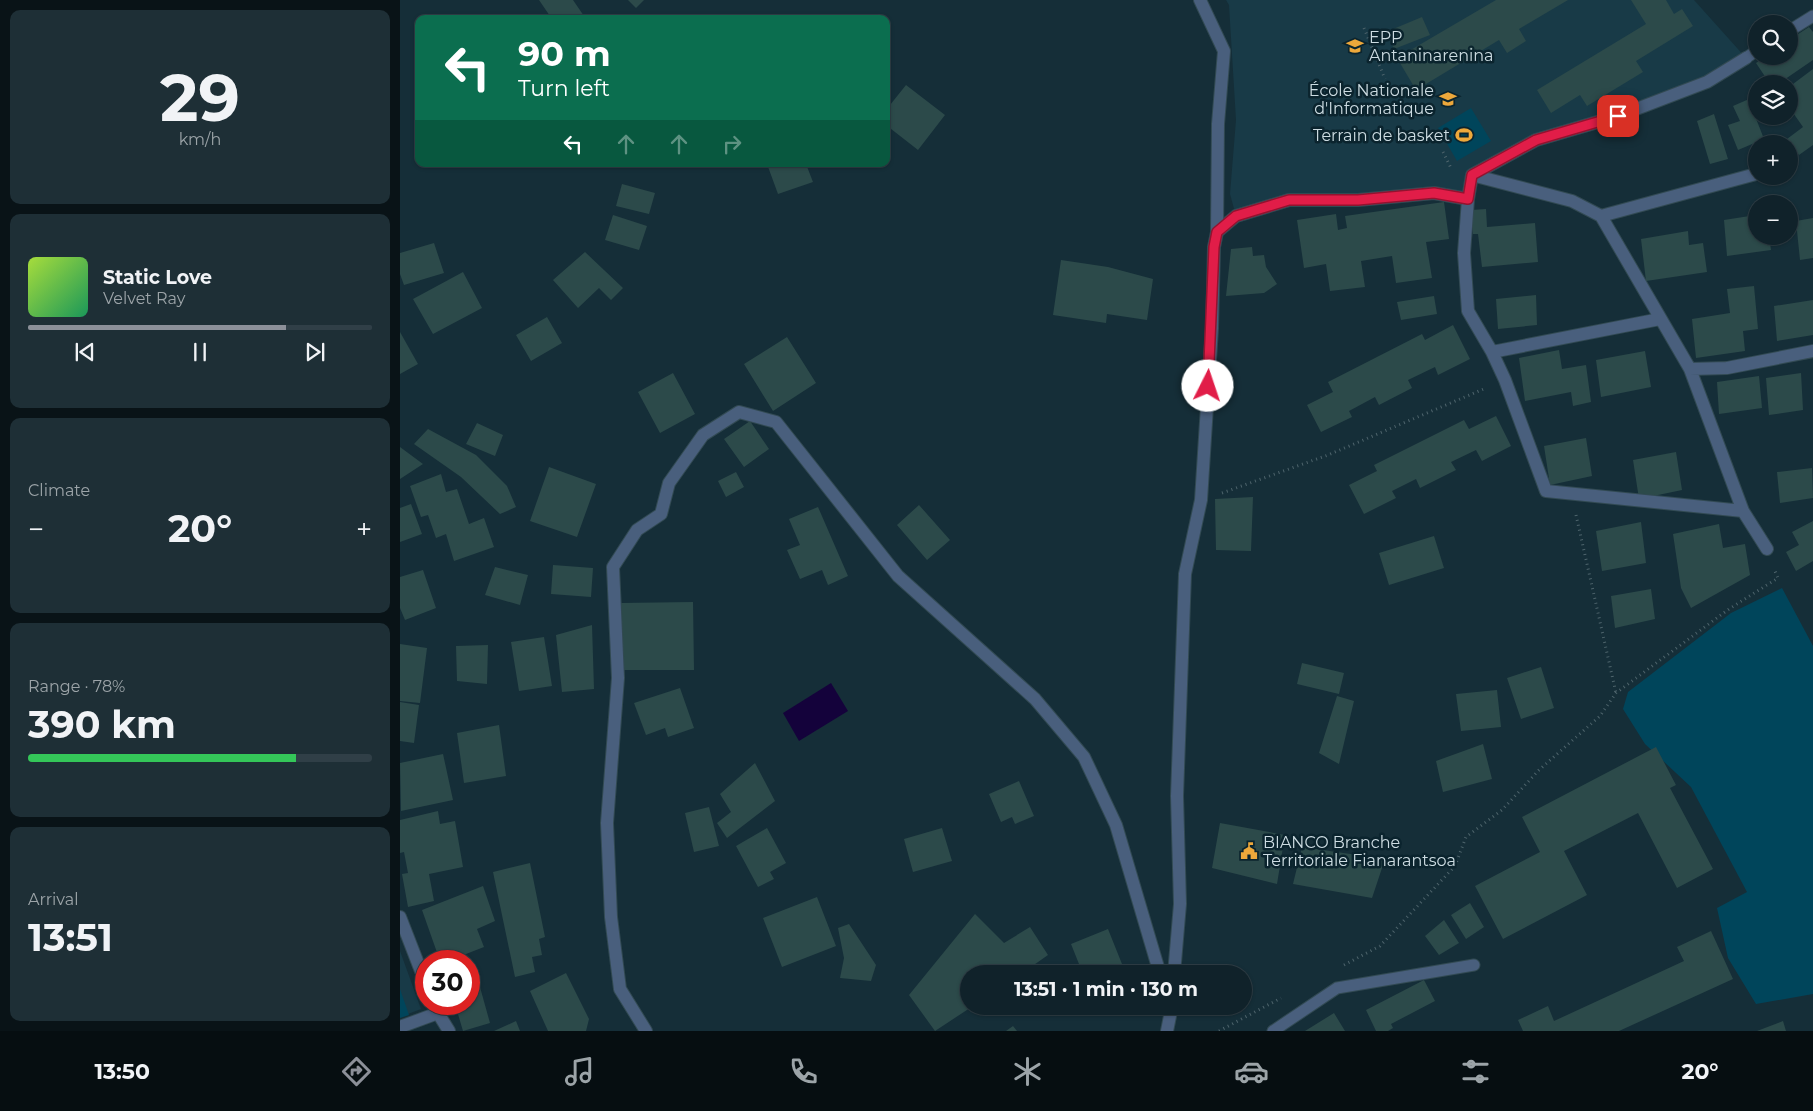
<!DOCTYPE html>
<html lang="en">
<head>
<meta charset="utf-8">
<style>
  :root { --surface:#10222a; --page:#1e2f36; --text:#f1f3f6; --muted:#9ca4a8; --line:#303f47; --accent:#8c9099 }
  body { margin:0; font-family:Montserrat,sans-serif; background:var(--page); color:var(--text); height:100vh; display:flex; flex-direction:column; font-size:19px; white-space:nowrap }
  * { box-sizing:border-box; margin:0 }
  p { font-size:16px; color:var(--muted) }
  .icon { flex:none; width:28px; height:28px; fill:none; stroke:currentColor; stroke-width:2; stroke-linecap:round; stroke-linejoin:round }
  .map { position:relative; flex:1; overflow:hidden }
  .panel { display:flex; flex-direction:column; gap:10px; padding:10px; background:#091317; width:400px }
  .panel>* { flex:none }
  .top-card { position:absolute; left:15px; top:15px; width:475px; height:152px; border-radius:10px; box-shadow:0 1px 4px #0004,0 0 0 1px var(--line); background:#0b6e4f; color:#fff; overflow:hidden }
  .fabs { position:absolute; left:1348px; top:15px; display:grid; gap:10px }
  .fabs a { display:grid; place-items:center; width:50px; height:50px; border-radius:50%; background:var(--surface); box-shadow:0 1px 4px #0004,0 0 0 1px var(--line); font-size:25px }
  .speed { position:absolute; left:15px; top:950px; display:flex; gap:10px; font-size:25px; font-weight:700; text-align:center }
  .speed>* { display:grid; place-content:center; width:65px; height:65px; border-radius:50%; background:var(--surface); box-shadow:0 1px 4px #0004,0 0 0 1px var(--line); line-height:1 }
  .speed .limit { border:8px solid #d22; background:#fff; color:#111 }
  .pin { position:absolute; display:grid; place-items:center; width:42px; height:42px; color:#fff; margin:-21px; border-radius:10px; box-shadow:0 2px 8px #0006 }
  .me { position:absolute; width:55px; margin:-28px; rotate:4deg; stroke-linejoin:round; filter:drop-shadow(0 0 4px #0008) }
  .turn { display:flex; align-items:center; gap:18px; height:105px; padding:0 20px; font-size:22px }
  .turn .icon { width:65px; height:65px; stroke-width:2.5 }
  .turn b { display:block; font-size:35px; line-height:42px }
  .lanes { display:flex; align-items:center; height:48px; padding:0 20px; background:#0003; justify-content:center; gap:25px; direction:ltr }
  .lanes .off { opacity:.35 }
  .big { font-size:38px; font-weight:700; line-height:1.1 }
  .panel .tile { flex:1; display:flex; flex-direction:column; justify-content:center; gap:8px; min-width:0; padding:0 18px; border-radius:10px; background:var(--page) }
  .panel .dial { align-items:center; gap:0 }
  .dial b { font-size:65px; line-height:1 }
  .song { display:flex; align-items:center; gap:15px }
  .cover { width:60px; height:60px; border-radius:8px; background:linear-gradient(135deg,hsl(80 70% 55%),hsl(150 70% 35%)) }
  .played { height:5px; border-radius:2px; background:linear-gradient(90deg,var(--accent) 75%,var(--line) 75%) }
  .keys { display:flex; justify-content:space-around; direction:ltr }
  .heat { display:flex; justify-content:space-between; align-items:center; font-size:28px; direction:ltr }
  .charge { height:8px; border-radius:4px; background:linear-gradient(90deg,#34c759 78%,var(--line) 0) }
  .trip { position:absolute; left:560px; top:965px; width:292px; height:50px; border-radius:25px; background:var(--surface); box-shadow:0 1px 4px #0004,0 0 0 1px var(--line); font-weight:700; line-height:50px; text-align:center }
  .dock { display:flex; height:80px; justify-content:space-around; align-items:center; background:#060e11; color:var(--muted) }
  .dock .icon { width:35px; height:35px }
  .dock .on { color:var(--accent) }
  .dock b { font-size:22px; color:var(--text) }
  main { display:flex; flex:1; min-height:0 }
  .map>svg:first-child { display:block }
  .built { fill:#183a47 }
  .green { fill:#00455b }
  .water { fill:#14023b }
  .building { fill:#2c4a4a }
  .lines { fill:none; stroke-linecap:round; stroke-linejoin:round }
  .service-casing { stroke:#324a53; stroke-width:13 }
  .minor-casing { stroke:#324a53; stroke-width:14 }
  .tertiary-casing { stroke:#324a53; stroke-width:14 }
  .path { stroke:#4e646c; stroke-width:3; stroke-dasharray:1 4; stroke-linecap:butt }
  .service { stroke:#495f7d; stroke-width:11 }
  .minor { stroke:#495f7d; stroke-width:12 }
  .tertiary { stroke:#495f7d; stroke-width:12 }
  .route-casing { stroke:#92132f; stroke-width:12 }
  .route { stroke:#e11d48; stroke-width:9 }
  .labels { text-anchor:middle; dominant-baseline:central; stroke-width:5; stroke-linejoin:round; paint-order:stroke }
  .poi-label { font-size:16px; fill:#cddce2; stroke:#0b242e; text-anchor:start }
</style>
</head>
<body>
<main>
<section class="panel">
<div class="tile dial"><b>29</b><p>km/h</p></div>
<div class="tile">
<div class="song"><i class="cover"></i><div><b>Static Love</b><p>Velvet Ray</p></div></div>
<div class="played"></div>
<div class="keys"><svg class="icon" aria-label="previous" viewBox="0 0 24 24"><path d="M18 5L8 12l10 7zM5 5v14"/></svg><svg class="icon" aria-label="pause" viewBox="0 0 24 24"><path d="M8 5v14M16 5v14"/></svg><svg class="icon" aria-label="next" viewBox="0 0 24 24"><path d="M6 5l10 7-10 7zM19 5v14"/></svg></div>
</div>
<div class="tile"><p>Climate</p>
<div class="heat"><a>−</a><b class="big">20°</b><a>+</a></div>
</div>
<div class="tile"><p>Range · 78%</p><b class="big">390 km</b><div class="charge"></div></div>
<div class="tile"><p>Arrival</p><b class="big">13:51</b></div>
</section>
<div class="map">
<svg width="1413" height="1031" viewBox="0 0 1413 1031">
  <rect width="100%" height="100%" fill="#152e38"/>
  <!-- built -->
  <path class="built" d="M826,0H1294L1346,58L1307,82L1136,140L1072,175L1068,199L1034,193L889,200L836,216L830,194L836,120L829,5Z
    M0,951L21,1009L0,1017Z"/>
  <!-- green -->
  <path class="green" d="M1071,108L1091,141L1057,161L1038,128Z
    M1382,588L1413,646V994L1356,1004L1328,958L1317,908L1347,892L1291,787L1245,744L1223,709L1228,692L1331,613Z
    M0,989L9,1015L0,1018Z"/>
  <!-- water -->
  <path class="water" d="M431,683L448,711L399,741L383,713Z"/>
  <!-- building -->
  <path class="building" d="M139,0H173L186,19H152Z
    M228,0H244L236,8Z
    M1096,0H1168L1119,29L1126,41L1107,53L1099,40L1016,90L997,58Z
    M1231,0H1266L1274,14L1282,9L1293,26L1236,61L1243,72L1187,106L1180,95L1151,113L1137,90L1246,24Z
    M1022,17L1030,35L994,49L986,32Z
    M1409,27L1413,32V60L1378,84H1370L1356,63L1365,56H1389V40Z
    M1413,69V145L1399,155L1387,139L1403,127L1389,107V87Z
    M506,85L545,115L518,150L486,125V110Z
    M1356,96V116H1355L1364,139L1338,150L1328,125L1340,121L1333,106Z
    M1314,114L1328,159L1310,164L1297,121Z
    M367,164H406L413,182L378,194Z
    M222,184L255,193L249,214L216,206Z
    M1044,202L1049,239L1026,242L1032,278L996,283L992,256L961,261L965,287L930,291L926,264L904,268L897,220L936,214L938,230L947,228L945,216Z
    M1086,209L1087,227L1135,223L1138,262L1082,267L1078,234H1073L1071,210Z
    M213,215L247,226L239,250L205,240Z
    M1356,215V236H1369L1371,250L1327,256L1324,220Z
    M1413,218V258L1400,260L1396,221Z
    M1288,231L1289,245L1303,243L1307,272L1246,281L1241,239Z
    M34,243L44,273L4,285L0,274V253Z
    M852,247L853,256L864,255L866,267L877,284L864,293L826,296L831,249Z
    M185,252L223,288L211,300L199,288L178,308L153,280Z
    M661,260L708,267L753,279L747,320L707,314L706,323L653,315Z
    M63,272L82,308L33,334L13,299Z
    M1354,286L1358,329L1343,331L1345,351L1296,358L1292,319L1330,313L1327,289Z
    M1136,295L1137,325L1098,329L1096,299Z
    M1034,296L1037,314L1001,320L997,302Z
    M1413,300V335L1377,341L1374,306Z
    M147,317L162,343L131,361L116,335Z
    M1053,325L1070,359L1038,375L1035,367L1008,380L1012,388L979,405L975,397L949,411L952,417L921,432L907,405L933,392L928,382L1022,334L1025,340Z
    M0,332L18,364L0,374Z
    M387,337L416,383L373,411L344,364Z
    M1159,350L1162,369L1186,365L1191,402L1173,406L1171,392L1125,401L1119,358Z
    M1245,351L1251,387L1201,397L1196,360Z
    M273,373L295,414L260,433L238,392Z
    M1401,373L1403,410L1369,415L1366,378Z
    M1359,376L1362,408L1319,414L1317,382Z
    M1096,416L1111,446L1082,461L1076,450L1051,462L1056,470L1020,488L1016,479L992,491L996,498L964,514L949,485L977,471L974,465L1064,420L1069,429Z
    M350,421L369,449L344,467L324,439Z
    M77,423L103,435L95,456L66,444Z
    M28,429L76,455L107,486L116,507L100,514L61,477L14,444Z
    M1186,438L1192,476L1150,485L1144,446Z
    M0,447L23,464L0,479Z
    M1276,452L1282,490L1239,499L1233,460Z
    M149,467L196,484L177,537L130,521Z
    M1412,468L1413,498L1380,503L1377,472Z
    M336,472L344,487L326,497L318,481Z
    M41,474L46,492L57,489L69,524L84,518L94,547L54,561L46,534L36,538L28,515L21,517L10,486Z
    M853,497L851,551L816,550L815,499Z
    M11,504L22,534L0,542V508Z
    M519,505L550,540L527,560L497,525Z
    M418,507L448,576L428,585L422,570L400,579L387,550L400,545L389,519Z
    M1413,521V561L1396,571L1386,552L1399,545L1392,532Z
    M1241,522L1246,563L1202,571L1196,531Z
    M1319,524L1323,548L1345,544L1350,575L1291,608L1281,588L1273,534Z
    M1034,536L1044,568L989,585L979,553Z
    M153,565L193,568L191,597L151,594Z
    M95,567L128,575L120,605L85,595Z
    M23,570L36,608L5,620L0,608V577Z
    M1251,589L1255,619L1215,628L1211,596Z
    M293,602L294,670H222L221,603Z
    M192,625L194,689L162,692L156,635Z
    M144,637L152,686L119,691L111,642Z
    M0,644L27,648L20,703L0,701Z
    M88,645L87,684L57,681L56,646Z
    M902,663L944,673L939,694L897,684Z
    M1141,667L1154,708L1121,719L1107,678Z
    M280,688L294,728L268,737L265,728L246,735L234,703Z
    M1097,690L1101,727L1061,731L1056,694Z
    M937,696L954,701L939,764L919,753Z
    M0,702L19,705L14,743L0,741Z
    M99,725L106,776L64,783L57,733Z
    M1083,744L1092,779L1043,792L1036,761Z
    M1256,747L1276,785L1270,788L1313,869L1277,888L1238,813L1164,851L1187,895L1103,939L1075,886L1140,852L1122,817Z
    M43,754L53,800L1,811L0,763Z
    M355,763L375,801L327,838L317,823L331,812L320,794Z
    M619,781L634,816L615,824L612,817L601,822L589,794Z
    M309,807L319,846L294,852L285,813Z
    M38,811L40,824L55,821L63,867L29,874L34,901L8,907L2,874L8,873L4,852L0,853V820Z
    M820,823L885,835L877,884L812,868Z
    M367,828L386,863L370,872L374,879L358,887L336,846Z
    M542,828L552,861L513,872L504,839Z
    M902,847L985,859L972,898L893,884Z
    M130,863L145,937L139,939L142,955L132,957L135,972L115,977L93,872Z
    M83,886L95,921L77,929L84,947L48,961H40L22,910Z
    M417,897L436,946L382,967L363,918Z
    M1070,903L1084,927L1066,939L1051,915Z
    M575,914L604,943L630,927L648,955L621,974H569V1006H573L535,1031L509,995Z
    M1044,920L1059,943L1039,955L1025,936Z
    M449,924L476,965L471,981L440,978L444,958L438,928Z
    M708,929L726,974H683L671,944Z
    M1311,931L1333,979L1219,1031H1123L1118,1020L1148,1006L1154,1021L1284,961L1277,947Z
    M73,962L90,1023L63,1031L55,1004H69V963Z
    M166,973L189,1019L186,1031H148L130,991Z
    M1024,980L1035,1001L991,1024L993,1028L988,1031H976L966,1010Z
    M934,1013L945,1031H905Z
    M116,1021L120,1031H94Z
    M1383,1021L1386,1031H1357Z
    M613,1026L617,1031H606Z"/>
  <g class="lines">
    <!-- service casing -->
    <g class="service-casing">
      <path id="service" d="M1389,31L1413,16
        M1346,58L1356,51
        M873,1031L937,988L1074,965"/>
    </g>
    <!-- minor casing -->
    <g class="minor-casing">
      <path id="minor" d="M1072,175L1068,199L1064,253L1068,311L1092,352L1105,380L1146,491L1343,511
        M1072,175L1172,201L1201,216L1290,369L1343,511L1367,549
        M1072,175L1136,140L1218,116L1307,82L1346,58
        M1201,216L1356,174
        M817,232L836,216L889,200H958L1034,193L1068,199
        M1092,352L1260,319
        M1290,369L1327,368L1413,351
        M774,974L780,904L777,796L785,574L801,500L812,328L814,247L817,232L818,124L824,51L800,0
        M0,1027L38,1013
        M246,1031L220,989L211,917L207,823L218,678L213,567L237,530L261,514L269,483L303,435L339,412L376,422L498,576L635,699L684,757L716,825L760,974
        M767,1031L772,1006"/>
    </g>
    <!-- tertiary casing -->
    <g class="tertiary-casing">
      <path id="tertiary" d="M0,917L26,984
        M34,1004L38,1013L49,1031"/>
    </g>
    <!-- path -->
    <path class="path" d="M964,28L985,79
      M1043,152L1051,168
      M822,493L928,455L1086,388
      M1176,515L1216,693
      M944,965L980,946L1055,866L1066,837L1102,810L1139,770L1200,716L1216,693L1329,609L1378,578L1374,569
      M819,1031L881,998"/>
    <!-- service -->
    <use href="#service" class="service"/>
    <!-- minor -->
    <use href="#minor" class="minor"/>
    <!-- tertiary -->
    <use href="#tertiary" class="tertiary"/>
  </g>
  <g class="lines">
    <!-- route casing -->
    <g class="route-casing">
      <path id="route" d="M808,386L814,247L817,232L836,216L889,200H958L1034,193L1068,199L1072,175L1136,140L1218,116"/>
    </g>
    <!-- route -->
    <use href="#route" class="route"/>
  </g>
  <!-- icons -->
  <defs>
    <g id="school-bare" transform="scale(1.35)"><path d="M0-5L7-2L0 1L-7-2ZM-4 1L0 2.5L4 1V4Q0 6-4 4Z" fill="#eda83b" stroke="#0b242e" stroke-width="2.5" paint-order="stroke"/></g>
    <g id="university-bare" transform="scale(1.35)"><path d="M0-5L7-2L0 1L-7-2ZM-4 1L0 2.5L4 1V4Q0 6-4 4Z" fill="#eda83b" stroke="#0b242e" stroke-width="2.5" paint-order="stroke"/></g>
    <g id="stadium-bare" transform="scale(1.35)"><path d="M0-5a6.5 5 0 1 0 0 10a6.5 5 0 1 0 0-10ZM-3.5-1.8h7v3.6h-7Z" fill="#eda83b" stroke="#0b242e" stroke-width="2.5" paint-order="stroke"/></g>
    <g id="civic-bare" transform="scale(1.35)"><path d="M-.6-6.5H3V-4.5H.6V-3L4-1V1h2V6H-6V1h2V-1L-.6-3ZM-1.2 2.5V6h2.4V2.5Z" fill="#eda83b" stroke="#0b242e" stroke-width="2.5" paint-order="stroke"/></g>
  </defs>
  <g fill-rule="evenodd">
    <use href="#school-bare" x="955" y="46"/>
    <use href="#university-bare" x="1048" y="99"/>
    <use href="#stadium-bare" x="1064" y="135"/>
    <use href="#civic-bare" x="849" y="851"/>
  </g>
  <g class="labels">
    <!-- poi labels -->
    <g class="poi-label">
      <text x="969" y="37">EPP<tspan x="969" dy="18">Antaninarenina</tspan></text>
      <text x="1034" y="90" text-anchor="end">École Nationale<tspan x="1034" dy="18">d'Informatique</tspan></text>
      <text x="1050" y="135" text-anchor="end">Terrain de basket</text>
      <text x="863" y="842">BIANCO Branche<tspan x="863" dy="18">Territoriale Fianarantsoa</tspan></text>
    </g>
  </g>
</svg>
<div class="fabs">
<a><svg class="icon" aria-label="search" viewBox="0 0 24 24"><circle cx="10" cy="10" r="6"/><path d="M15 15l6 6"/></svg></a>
<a><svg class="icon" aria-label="layers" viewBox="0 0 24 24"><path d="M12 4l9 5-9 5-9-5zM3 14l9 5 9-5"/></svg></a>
<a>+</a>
<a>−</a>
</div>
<div class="speed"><div class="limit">30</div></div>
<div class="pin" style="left:1218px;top:116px;background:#d93025"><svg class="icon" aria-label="arrive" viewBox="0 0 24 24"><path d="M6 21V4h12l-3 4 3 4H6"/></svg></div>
<svg class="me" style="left:808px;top:386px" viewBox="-20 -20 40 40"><circle r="19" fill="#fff"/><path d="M0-13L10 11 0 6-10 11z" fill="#e11d48"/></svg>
<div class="trip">13:51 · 1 min · 130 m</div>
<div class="top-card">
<div class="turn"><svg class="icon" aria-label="left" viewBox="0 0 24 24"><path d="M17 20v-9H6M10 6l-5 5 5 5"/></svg><div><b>90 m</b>Turn left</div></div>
<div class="lanes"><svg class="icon" aria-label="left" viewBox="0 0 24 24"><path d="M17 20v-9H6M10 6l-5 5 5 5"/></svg><svg class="icon off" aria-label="ahead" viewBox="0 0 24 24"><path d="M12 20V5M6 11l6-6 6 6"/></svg><svg class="icon off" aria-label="ahead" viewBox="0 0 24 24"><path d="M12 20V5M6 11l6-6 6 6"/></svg><svg class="icon off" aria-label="right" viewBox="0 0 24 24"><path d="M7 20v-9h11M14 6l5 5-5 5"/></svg></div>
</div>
</div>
</main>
<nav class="dock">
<b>13:50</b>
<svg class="icon on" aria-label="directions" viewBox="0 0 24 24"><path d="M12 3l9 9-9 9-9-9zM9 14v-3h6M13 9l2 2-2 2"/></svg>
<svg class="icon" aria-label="music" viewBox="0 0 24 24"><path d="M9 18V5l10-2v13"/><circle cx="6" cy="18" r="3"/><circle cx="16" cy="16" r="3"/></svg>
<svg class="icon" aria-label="phone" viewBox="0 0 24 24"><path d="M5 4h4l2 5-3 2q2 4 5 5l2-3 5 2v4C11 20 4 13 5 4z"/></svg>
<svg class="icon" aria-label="climate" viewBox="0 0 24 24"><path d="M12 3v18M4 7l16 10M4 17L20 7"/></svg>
<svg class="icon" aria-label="car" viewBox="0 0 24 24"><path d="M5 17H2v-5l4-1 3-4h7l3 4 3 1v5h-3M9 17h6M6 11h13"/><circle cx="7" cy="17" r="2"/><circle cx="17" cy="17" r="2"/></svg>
<svg class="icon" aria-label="filters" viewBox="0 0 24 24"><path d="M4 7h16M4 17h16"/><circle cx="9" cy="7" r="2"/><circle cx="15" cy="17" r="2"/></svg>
<b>20°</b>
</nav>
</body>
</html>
